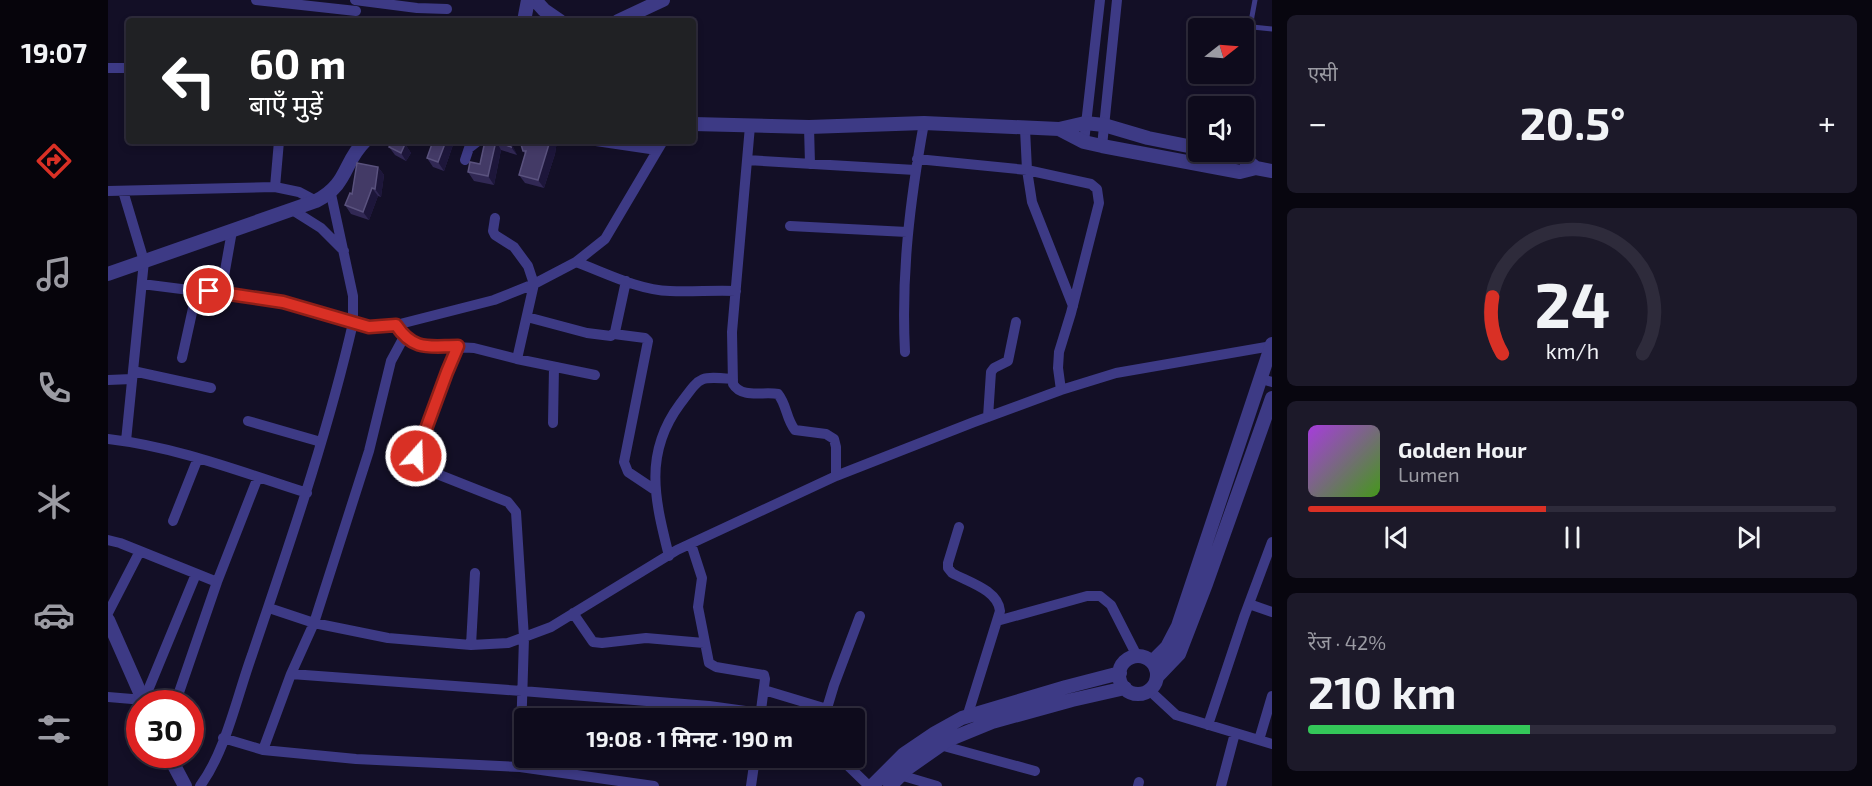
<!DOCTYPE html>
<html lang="hi">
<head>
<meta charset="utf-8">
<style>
  :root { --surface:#0e0b1c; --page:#1c1929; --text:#f1f3f6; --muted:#9b9ba3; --line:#2e2b3b; --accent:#d93025 }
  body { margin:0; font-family:"Exo 2","Noto Sans Devanagari",sans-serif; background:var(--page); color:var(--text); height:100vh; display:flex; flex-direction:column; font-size:22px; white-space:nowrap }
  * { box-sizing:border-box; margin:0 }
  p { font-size:20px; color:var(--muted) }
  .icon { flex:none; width:33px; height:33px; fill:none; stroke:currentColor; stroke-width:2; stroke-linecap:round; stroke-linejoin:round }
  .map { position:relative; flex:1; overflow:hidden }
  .details { display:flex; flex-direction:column; gap:15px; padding:15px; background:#08060f; width:600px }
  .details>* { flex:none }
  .top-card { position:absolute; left:18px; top:18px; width:570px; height:126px; border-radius:6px; box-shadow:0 3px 9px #0003,0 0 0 2px var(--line); background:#202124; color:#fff; overflow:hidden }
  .needle { width:39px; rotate:73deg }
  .buttons { position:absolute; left:1080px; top:18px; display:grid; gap:12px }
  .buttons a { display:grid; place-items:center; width:66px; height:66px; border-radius:6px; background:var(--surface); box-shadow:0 3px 9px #0003,0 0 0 2px var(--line); font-size:30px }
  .speed { position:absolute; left:18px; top:690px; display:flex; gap:12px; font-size:30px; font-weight:700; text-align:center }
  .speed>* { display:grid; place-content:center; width:78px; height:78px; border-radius:50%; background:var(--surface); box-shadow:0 3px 9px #0003,0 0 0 2px var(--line); line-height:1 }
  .speed .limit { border:9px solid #d22; background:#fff; color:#111 }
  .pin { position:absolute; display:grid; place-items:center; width:51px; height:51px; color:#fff; margin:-26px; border:3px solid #fff; border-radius:50%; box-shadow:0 2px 6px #0007 }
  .me { position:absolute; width:66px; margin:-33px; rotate:20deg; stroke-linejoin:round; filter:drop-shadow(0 0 4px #0008) }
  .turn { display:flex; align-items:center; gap:21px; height:126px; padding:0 24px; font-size:27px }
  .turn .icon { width:78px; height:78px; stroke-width:2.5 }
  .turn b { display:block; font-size:42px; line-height:51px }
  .big { font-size:45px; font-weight:700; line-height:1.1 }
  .details .widget { flex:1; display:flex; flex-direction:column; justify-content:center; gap:9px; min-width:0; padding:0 21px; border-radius:9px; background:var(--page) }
  .details .dial { align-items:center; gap:0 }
  .dial svg { height:156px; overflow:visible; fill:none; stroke:var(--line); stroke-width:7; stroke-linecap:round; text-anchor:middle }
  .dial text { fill:var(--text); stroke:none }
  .song { display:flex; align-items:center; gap:18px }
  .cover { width:72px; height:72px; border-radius:9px; background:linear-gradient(135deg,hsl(280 70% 55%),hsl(100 70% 35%)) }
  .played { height:6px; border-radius:3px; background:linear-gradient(90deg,var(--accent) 45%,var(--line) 45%) }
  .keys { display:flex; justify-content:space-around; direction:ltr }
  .heat { display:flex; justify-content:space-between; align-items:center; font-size:33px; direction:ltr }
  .charge { height:9px; border-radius:4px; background:linear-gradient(90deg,#34c759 42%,var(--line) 0) }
  .trip { position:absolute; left:406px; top:708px; width:351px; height:60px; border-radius:6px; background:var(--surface); box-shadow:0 3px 9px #0003,0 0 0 2px var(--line); font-weight:700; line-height:60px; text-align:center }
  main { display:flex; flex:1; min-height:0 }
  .tabs { display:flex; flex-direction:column; width:108px; justify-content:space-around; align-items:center; background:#06040b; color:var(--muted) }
  .tabs .icon { width:42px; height:42px }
  .tabs .on { color:var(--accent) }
  .tabs b { font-size:27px; color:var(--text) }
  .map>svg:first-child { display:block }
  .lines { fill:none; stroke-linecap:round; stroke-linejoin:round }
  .service { stroke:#3d3a85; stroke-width:5 }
  .minor { stroke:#3d3a85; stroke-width:10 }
  .tertiary { stroke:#3d3a85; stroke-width:14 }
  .wall { fill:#312854 }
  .shaded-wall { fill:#1d163a }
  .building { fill:#433a66; stroke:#5a527e; stroke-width:1.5 }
  .route-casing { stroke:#8d1f18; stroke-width:15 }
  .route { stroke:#d93025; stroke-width:10 }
</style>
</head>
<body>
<main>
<nav class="tabs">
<b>19:07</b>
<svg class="icon on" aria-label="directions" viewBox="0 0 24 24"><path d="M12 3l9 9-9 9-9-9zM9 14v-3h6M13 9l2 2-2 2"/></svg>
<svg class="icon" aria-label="music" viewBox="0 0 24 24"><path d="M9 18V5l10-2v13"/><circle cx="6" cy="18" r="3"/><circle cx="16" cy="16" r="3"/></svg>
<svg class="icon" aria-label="phone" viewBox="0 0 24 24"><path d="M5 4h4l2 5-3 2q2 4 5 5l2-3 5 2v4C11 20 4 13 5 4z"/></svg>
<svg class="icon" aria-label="climate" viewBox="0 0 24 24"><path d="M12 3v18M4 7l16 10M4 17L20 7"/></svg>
<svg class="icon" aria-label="car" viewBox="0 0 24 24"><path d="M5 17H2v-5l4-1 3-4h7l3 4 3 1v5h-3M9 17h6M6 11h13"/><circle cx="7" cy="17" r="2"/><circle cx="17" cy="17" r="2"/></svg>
<svg class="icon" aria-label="filters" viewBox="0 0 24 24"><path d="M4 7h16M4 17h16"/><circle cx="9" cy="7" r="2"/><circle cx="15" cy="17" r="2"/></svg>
</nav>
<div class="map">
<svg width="1164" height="786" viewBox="0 0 1164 786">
  <rect width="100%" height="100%" fill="#130f26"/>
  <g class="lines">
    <!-- service -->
    <path class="service" d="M1086,21L1164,29
      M1142,27L1147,0"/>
    <!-- minor -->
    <path class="minor" d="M148,0L248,11
      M247,0L309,8L339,9
      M0,68H21
      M642,126L624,332L625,384C634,399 656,391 670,394C679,405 678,419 687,430L718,434L726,439L728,447V476
      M701,127L702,164
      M917,129L919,170L924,202L965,306
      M488,141L549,150
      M976,142L992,0
      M994,146L1009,0
      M809,159L919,170L983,184L989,189L991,203L963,313L951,352L950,368L953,390
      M357,160L361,148L370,141
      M639,160L807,170
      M167,187L171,141
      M0,191L167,187L191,192L208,201
      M15,191L36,261L18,441
      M186,211L213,228L236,251
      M387,218L385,231L387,235L406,247L420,266L426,284L409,359
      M682,226L799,232
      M468,262C498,273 530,290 562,291C584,292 606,290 628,291
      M34,284L175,302L261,327L288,325L386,300L426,284L468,262L497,239L555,141
      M113,293L124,231
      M419,317L479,333L503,336L507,332L518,281
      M293,333L304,343L312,345L366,348L409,359L487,375
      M506,334L537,338L540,341L516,462L520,472L547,490
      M350,346L339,372L308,460L309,464L314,468L400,502L408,512L416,638L412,767
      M797,352C793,274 802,200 816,123
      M74,358L89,290
      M25,371L103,388
      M1153,379L1164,382
      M0,380L24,379
      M880,417L883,372L886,368L900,361L908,322
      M140,421L213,442
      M445,423L446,367
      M0,439C69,447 133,472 199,493
      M65,521L90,458
      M851,527L840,563V568L844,573C860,582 890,590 892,611L859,717
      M0,540L12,543L109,582
      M583,544L594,578L590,607L601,663L608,667L656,675L657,679L652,718
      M561,556C547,500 535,454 572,404C593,376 590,376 625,379
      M1141,604L1164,612
      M161,608L206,623L280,638L363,645L400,643L443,627L569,550L728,476L866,422L953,390L1008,373L1164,346
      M0,613L32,551
      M465,613L485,642L494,643L538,638L596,643
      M889,621L979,596H992L1003,605L1029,656
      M363,645L367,573
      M183,674L414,691L601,706L652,713
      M656,690L719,709
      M1041,690L1068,715L1164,744
      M0,697L36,700L88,574
      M67,704L109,582L150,477
      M716,718L726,685L752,616
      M1100,725L1136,617L1164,542
      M115,738L155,750L248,759L412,767L546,786
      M1151,740L1164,696
      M832,745L927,771
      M155,750L183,674L206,623L261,451L283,361L296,337
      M732,758L761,786
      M792,775L829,786
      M92,786C118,751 129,696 144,655C181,545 219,436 245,323V296L223,194
      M643,786L647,758
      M1030,786L1031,782
      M1113,786L1127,733"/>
    <!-- tertiary -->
    <path class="tertiary" d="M427,0L436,10L452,21
      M416,21L420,0
      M510,21L555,0
      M585,124L701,127L816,123L951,129L977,123L996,125L1040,138L1090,148
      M951,129L976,142L994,146L1132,172L1148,168
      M1106,152L1134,157L1148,168L1164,171
      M0,274L208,201C241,184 235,162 257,141
      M0,620L37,704
      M1011 675a19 19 0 1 1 38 0a19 19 0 1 1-38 0Z
      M1044,662L1059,647L1070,626L1164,344
      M1049,677L1071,654L1098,584L1164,398
      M60,754L77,786
      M764,786L796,754L827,733L854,718L958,687L1012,673
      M782,786L800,768L840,740L884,722L964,700L1017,688"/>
  </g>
  <!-- wall -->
  <path class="wall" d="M374,141H402L409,155L393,150L386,185L366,181L360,172L372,164L377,144Z
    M428,141H449L447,154L436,188L417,183L411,175L417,154L415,151Z
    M297,144L303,153L298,161L287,155L281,147Z
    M345,145L336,171L325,167L319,158Z
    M270,167L276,175L273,197L270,196L261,220L243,214L237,205L244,194Z"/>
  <!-- shaded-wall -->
  <path class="shaded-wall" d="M338,141H343L345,145L336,171L330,162Z
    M388,141L393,150L386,185L380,176Z
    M401,141L403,142L409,155L403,147Z
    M442,141H449L447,154L436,188L430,180Z
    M297,144L303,153L298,161L293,153Z
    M270,167L276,175L273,197L267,189Z
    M264,188L270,196L261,220L255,212Z"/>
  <!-- building -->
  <path class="building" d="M285,141H291L297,144L293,153L281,147Z
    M325,141H338L330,162L319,158Z
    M377,141H401L403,147L388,141L380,176L360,172L362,162L372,164Z
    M412,141L428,142V141H442L430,180L411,175L418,151H415Z
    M249,163L270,167L267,189L264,188L255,212L237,205L242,193L244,194Z"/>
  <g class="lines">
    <!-- route casing -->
    <g class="route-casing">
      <path id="route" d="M101,291L175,302L261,327L288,325C306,352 322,346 350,346L339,372L308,456"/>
    </g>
    <!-- route -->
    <use href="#route" class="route"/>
  </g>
</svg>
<div class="buttons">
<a><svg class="needle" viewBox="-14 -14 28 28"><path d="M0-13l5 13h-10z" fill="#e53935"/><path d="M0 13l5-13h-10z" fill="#9b9ba3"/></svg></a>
<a><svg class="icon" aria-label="sound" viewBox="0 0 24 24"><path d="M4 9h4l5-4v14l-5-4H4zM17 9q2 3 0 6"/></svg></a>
</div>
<div class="speed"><div class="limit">30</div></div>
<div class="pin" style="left:101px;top:291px;background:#d93025"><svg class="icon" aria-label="arrive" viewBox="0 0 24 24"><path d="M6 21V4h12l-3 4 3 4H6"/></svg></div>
<svg class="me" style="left:308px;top:456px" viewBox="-20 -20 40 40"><circle r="17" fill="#d93025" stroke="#fff" stroke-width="3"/><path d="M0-11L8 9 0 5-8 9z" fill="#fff"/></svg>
<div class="trip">19:08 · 1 मिनट · 190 m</div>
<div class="top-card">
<div class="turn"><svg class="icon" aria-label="left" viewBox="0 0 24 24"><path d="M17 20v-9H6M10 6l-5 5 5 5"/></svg><div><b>60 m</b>बाएँ मुड़ें</div></div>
</div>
</div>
<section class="details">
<div class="widget"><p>एसी</p>
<div class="heat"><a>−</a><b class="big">20.5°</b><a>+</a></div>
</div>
<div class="widget dial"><svg viewBox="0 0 100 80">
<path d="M14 69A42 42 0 1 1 86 69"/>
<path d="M14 69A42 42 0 0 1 9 40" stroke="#d93025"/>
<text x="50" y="56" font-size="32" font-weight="700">24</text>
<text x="50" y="72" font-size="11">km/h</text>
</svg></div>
<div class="widget">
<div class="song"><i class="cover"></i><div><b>Golden Hour</b><p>Lumen</p></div></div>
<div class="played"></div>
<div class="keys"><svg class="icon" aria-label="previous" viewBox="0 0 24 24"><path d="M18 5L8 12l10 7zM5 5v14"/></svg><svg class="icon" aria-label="pause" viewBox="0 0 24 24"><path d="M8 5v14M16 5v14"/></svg><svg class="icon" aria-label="next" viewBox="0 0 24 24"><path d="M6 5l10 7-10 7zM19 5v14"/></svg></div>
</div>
<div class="widget"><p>रेंज · 42%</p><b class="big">210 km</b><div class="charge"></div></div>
</section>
</main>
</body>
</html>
